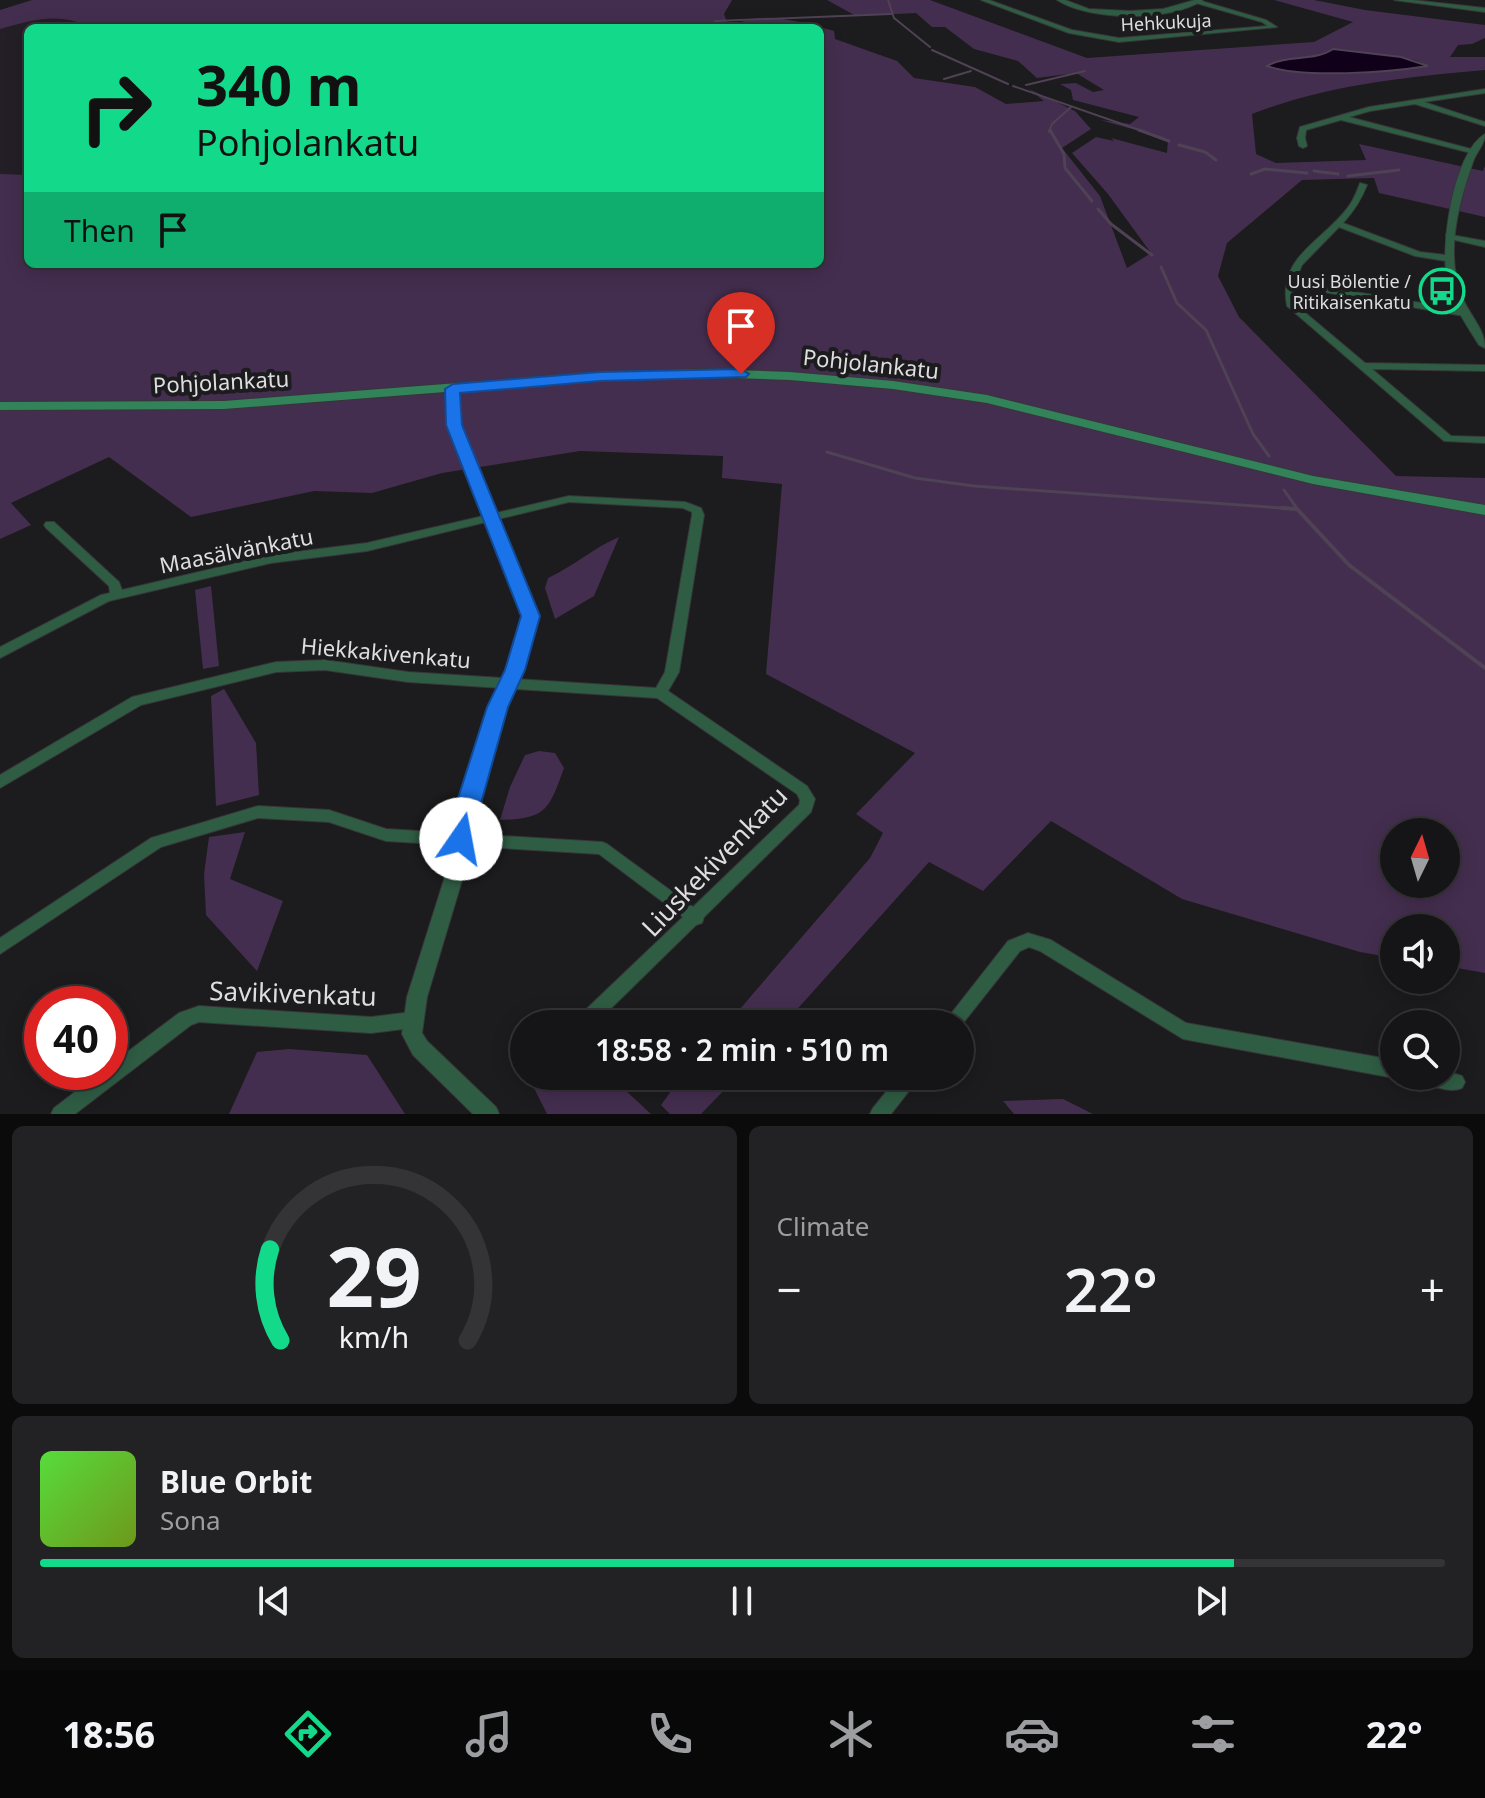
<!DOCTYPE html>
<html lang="en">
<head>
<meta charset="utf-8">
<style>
  :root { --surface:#151416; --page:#222123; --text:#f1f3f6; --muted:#9d9ea1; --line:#343335; --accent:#13d98a }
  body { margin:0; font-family:"Noto Sans",sans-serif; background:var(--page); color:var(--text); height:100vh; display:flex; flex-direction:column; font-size:30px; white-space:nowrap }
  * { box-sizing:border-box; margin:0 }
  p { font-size:26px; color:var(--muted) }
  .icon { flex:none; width:44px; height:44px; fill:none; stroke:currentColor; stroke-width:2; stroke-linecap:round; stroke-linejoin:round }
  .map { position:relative; height:1114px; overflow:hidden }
  .drawer { display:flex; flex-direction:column; gap:12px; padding:12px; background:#0c0b0c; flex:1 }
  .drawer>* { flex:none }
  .banner { position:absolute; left:24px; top:24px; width:800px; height:244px; border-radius:12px; box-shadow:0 4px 20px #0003,0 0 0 2px var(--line); background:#13d98a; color:#111; overflow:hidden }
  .needle { width:52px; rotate:5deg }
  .tools { position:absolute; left:1380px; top:818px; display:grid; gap:16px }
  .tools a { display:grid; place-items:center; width:80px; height:80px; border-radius:50%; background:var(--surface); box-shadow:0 4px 20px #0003,0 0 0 2px var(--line); font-size:40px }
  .speed { position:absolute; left:24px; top:986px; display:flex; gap:16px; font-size:40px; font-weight:700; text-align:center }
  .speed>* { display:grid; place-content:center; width:104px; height:104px; border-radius:50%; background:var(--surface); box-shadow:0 4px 20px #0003,0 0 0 2px var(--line); line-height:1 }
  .speed .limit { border:12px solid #d22; background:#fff; color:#111 }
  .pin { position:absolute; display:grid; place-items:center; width:68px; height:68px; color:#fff; margin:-82px -34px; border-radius:50% 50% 50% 0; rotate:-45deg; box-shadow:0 0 8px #0007 }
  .pin .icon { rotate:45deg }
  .me { position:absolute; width:88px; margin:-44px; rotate:12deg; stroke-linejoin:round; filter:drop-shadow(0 0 6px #0008) }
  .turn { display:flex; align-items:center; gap:28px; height:168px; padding:0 40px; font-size:36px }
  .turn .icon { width:104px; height:104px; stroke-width:2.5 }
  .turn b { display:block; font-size:56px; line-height:68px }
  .then { display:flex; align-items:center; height:76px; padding:0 40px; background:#0003; gap:16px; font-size:30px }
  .big { font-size:60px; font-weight:600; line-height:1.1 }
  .drawer .widget { flex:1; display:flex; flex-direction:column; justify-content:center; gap:12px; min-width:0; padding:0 28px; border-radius:12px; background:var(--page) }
  .drawer .dial { align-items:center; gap:0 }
  .dial svg { height:208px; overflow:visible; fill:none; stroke:var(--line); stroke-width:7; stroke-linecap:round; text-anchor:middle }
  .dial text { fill:var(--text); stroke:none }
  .song { display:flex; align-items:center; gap:24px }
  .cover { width:96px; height:96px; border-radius:12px; background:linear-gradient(135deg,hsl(110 70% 55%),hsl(80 70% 35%)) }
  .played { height:8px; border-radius:4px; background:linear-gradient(90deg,var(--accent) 85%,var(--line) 85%) }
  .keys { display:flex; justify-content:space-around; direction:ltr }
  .heat { display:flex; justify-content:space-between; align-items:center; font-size:44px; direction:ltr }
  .drawer .tiles { flex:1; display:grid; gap:12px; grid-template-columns:1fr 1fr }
  .widget:last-child { grid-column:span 2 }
  .trip { position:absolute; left:510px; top:1010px; width:464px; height:80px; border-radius:40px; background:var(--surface); box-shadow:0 4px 20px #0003,0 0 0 2px var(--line); font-weight:600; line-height:80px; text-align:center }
  .menu { display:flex; height:128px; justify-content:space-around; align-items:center; background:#080809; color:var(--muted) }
  .menu .icon { width:56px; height:56px }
  .menu .selected { color:var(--accent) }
  .menu b { font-size:36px; color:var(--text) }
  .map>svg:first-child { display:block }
  .built { fill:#241f27 }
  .green { fill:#442e4f; fill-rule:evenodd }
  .water { fill:#100019; stroke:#4e4254; stroke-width:2 }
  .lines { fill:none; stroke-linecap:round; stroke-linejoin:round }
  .stream-far2 { stroke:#4e4254; stroke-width:2 }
  .stream-far1 { stroke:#4e4254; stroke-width:3 }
  .stream { stroke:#4e4254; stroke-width:4 }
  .minor-casing { stroke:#373638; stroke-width:2 }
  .tertiary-casing { stroke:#373638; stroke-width:2 }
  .secondary-casing { stroke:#373638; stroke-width:2 }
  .minor { fill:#2f5d44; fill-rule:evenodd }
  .tertiary { fill:#2f5d44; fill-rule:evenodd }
  .secondary { fill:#33835a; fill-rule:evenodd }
  .route { fill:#1a73e8; stroke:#114b97; stroke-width:2 }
  .labels { text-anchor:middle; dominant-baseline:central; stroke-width:8; stroke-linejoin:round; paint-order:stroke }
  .far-street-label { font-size:18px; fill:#dedddf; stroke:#1c1b1d }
  .far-poi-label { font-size:18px; fill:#dedddf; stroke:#1c1b1d; text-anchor:end }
  .street-label { font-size:22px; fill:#dedddf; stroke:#1c1b1d }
  .near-street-label { font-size:26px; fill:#dedddf; stroke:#1c1b1d }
</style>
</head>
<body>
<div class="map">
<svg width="1485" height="1114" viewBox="0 0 1485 1114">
  <rect width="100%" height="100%" fill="#1c1b1d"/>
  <!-- built -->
  <path class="built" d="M46,0L124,28H28V241L0,257V15Z"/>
  <!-- green -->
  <path class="green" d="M32,0H732L724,14L727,22L720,28L712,22L694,23L693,28H91C61,11 31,20 0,29V10Z
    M827,0H930L1087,58L1314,42L1353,22L1274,0H1314L1365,10L1485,25V38L1472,44L1458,45L1450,57H1485V70C1406,77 1326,85 1252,114L1256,154L1276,163L1366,160L1359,144L1483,171L1485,166V217L1379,193L1374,178L1302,180L1227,243L1218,276L1239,317L1396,476L1485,478V973L1446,966V928H1394V958L1360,952L1182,899L1051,821L983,891L929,862L784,1024H727L870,858L883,833L856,814L915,753L766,674L782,484L722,478L723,456L580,451L442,473L372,493L314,491L191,517L109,457L11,503L31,525L0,539V174L28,175V264H820V28H733C755,7 808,24 834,31L835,39L897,61L914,78L975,87L1006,104L1044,101L1029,89L1075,111L1091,129L1062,148L1100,196L1127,268L1151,253L1108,194L1072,153L1096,137L1114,141L1111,138L1167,153L1168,139L1100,120L1130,124L1139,117L1073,100L1071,90L1060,84L1076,83L1093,92L1104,90L1076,73L1037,78L1018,61L974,49L945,27H932L916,13L856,16ZM1340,49L1415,60L1428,66L1369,72L1287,71ZM1394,832H1446V884H1394Z
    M619,537L594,596L555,619L545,588L548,578C574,566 593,548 619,537Z
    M211,586L219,666L203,669L195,590Z
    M224,689L256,743L259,795L216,806L211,696Z
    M539,751L555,753L564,768C549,810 546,819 500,820L510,787L525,755Z
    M245,832L230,879L283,901L257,971L206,915L204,874L209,837Z
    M289,1049L367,1055L405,1114H229L257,1052Z
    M543,1076H610L651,1114H547L533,1086Z
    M682,1076H738L701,1114H670L661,1105Z
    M1063,1099L1093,1114H1014L1003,1101Z"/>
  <!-- water -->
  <path class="water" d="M1333,49L1401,57L1428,66C1390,72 1303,79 1267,66C1288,54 1314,62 1333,49Z"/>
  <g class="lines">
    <!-- stream-far2 -->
    <path class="stream-far2" d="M888,0L894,18L930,47
      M715,21L891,14
      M932,50L1008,84
      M944,79L971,71
      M1026,85L1085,71
      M1013,86L1145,132
      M1049,132L1052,124L1071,107"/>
    <!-- stream-far1 -->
    <path class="stream-far1" d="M1050,130L1064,154L1065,168L1092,201
      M1139,130L1169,141
      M1179,145L1205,152L1216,160
      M1314,171L1338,174
      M1251,174L1265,169L1307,173
      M1348,176L1399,170
      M1098,209L1111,224L1152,255
      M1161,267L1177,303L1206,330L1253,434L1269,456
      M827,452L915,478L974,486L1296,509
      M1284,490L1298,510"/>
    <!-- stream -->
    <path class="stream" d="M1282,508L1296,509
      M1296,508L1349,565L1485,668"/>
    <!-- minor casing -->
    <g class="minor-casing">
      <path id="minor" d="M981,0H989L1072,30L1119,38L1268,26L1262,22L1196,3L1198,0L1266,20L1277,27L1119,42L1069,33Z
        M1394,0H1412L1485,8V12Z
        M1485,89V93L1424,102L1485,122V126L1415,104L1370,111L1349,117L1475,150V154L1341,120L1306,130L1305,138L1307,146L1303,148L1299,146L1297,138L1300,127L1369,107Z
        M1360,183L1367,185C1361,200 1354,211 1343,223L1420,252L1446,255L1450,258L1446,261L1415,256L1339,227L1302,265L1295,282L1464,310L1469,313L1464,316L1294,287L1296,305L1365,363L1485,365V371L1372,369L1451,436L1485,437V443L1444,441L1287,306C1277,256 1324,241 1349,206C1354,199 1357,191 1360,183Z
        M1446,234L1485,241V247L1446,238Z
        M569,496L685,502L701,508L704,515L679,672L668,691L807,786L815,799L811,812L704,917L702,923L696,925L595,1024H574L577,1018L683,917L599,854L386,841L329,822L258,818L161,847L0,954V938L151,838L258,806L329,810L386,829L602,842L607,844L693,907L799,805L800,800L797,794L657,698L408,682L325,670L276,672L141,705L0,788V775L132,697L276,662L325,660L408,672L656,688L665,672L692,515V512L683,508L569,502L367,551L271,563L109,601L0,658V647L101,595L110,593L109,586L46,528L44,525L46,522H54L119,582L122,590L271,555L367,543Z
        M1028,933L1051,940L1186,1023L1394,1060V1076H1398L1394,1078L1183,1039L1040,951L1029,947L1020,951L960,1027V1024H943L1008,941Z
        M199,1006L371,1017L412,1012L418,1014L421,1020L418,1026L412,1028L371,1033L199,1022L191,1025L75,1114H51L54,1108L101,1072H110V1065L179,1013Z
        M1446,1071L1462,1076L1465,1082L1462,1088C1451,1093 1434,1087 1423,1082L1420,1076H1446Z
        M899,1076H919L916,1082L891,1114H870L873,1108Z"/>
    </g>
    <!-- tertiary casing -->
    <g class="tertiary-casing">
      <path id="tertiary" d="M1057,0H1065L1089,9L1130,11L1163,9L1195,0H1203C1171,22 1089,21 1057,0Z
        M1485,134C1485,145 1476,152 1473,162C1463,191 1453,224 1454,255C1454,272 1458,288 1465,303C1473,319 1485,331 1485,348L1479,345C1467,326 1454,307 1448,285C1439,251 1453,152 1485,134Z
        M453,385L459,389L460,425L538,616L523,670L505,707L474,814L466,867L427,997L422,1033L427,1041L496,1107L499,1114H473L413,1055L402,1034L407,997L448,867L456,814L489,707L507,670L524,616L448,425L447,389Z"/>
    </g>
    <!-- secondary casing -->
    <g class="secondary-casing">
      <path id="secondary" d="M705,369L790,372L893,381L987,395L1313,476L1485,505V515L1313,484L987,403L893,389L790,380L705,377L600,380L224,409L0,410V402L224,401L600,372Z"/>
    </g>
    <!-- minor -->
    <use href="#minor" class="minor"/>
    <!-- tertiary -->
    <use href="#tertiary" class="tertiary"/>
    <!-- secondary -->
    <use href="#secondary" class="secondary"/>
  </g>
  <!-- route -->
  <path class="route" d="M741,369L749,374L746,377L600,381L460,393L462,425L540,616L525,670L508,707L469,846L461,849L453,846L449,839L453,814L487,707L505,670L521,616L446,425L445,389L453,384L600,372Z"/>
  <!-- icons -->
  <defs>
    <g id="bus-ring" transform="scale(2.3)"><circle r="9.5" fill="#1c1b1d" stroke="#13d98a" stroke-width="1.5"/><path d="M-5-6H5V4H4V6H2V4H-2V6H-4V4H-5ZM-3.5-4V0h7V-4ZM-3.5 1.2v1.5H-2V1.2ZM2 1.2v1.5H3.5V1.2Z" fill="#13d98a"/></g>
  </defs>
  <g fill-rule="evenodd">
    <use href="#bus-ring" x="1442" y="291"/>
  </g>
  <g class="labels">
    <!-- far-street labels -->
    <g class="far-street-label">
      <text transform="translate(1166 22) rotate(-3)">Hehkukuja</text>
    </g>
    <!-- far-poi labels -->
    <g class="far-poi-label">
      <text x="1411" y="281">Uusi Bölentie /<tspan x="1411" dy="21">Ritikaisenkatu</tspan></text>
    </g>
    <!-- street labels -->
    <g class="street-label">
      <text transform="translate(871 363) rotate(6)">Pohjolankatu</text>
      <text transform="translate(221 381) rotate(-3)">Pohjolankatu</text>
      <text transform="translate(236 550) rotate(-11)">Maasälvänkatu</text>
      <text transform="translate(386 652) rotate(5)">Hiekkakivenkatu</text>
    </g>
    <!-- near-street labels -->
    <g class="near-street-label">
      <text transform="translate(714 861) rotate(-46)">Liuskekivenkatu</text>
      <text transform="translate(293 993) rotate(2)">Savikivenkatu</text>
    </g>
  </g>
</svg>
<div class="tools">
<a><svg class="needle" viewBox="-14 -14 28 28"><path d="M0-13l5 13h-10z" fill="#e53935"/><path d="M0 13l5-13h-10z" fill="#9d9ea1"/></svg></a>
<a><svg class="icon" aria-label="sound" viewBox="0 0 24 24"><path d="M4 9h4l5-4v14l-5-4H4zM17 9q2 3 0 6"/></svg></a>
<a><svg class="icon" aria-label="search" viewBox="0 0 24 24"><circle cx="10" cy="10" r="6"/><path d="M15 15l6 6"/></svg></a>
</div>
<div class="speed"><div class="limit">40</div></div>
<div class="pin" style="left:741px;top:374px;background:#d93025"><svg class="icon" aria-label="arrive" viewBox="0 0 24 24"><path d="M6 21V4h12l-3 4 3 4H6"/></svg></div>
<svg class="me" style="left:461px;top:839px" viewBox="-20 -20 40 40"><circle r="19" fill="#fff"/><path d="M0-13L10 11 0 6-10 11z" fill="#1a73e8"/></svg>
<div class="trip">18:58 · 2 min · 510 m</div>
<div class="banner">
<div class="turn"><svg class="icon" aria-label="right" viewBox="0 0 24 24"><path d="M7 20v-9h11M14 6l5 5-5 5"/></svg><div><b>340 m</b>Pohjolankatu</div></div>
<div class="then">Then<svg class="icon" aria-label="arrive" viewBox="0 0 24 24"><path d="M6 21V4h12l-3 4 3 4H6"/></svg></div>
</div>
</div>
<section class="drawer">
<div class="tiles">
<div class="widget dial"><svg viewBox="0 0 100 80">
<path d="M14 69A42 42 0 1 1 86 69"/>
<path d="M14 69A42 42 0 0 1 10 34" stroke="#13d98a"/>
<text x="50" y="56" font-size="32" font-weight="700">29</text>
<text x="50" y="72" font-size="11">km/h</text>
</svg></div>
<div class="widget"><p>Climate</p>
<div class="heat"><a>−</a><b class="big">22°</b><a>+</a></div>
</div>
<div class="widget">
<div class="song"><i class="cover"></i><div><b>Blue Orbit</b><p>Sona</p></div></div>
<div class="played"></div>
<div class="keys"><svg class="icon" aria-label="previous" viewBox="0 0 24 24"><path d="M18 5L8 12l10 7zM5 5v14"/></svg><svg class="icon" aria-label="pause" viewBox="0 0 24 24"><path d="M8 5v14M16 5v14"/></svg><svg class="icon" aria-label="next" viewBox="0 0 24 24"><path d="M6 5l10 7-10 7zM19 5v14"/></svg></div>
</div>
</div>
</section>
<nav class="menu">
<b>18:56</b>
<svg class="icon selected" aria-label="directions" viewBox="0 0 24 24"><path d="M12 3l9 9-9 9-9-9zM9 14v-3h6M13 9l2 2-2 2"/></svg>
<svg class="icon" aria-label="music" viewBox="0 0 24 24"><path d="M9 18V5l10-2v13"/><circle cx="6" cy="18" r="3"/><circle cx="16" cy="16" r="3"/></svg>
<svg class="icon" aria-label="phone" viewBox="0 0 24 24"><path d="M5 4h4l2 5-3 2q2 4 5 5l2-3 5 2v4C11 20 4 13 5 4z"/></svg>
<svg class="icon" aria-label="climate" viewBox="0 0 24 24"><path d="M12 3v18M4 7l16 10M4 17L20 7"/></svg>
<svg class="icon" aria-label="car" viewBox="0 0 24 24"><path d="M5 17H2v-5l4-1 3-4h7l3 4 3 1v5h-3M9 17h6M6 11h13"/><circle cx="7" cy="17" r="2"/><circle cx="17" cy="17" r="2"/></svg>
<svg class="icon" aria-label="filters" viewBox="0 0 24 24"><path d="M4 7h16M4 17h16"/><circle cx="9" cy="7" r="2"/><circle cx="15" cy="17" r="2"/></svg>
<b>22°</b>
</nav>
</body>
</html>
